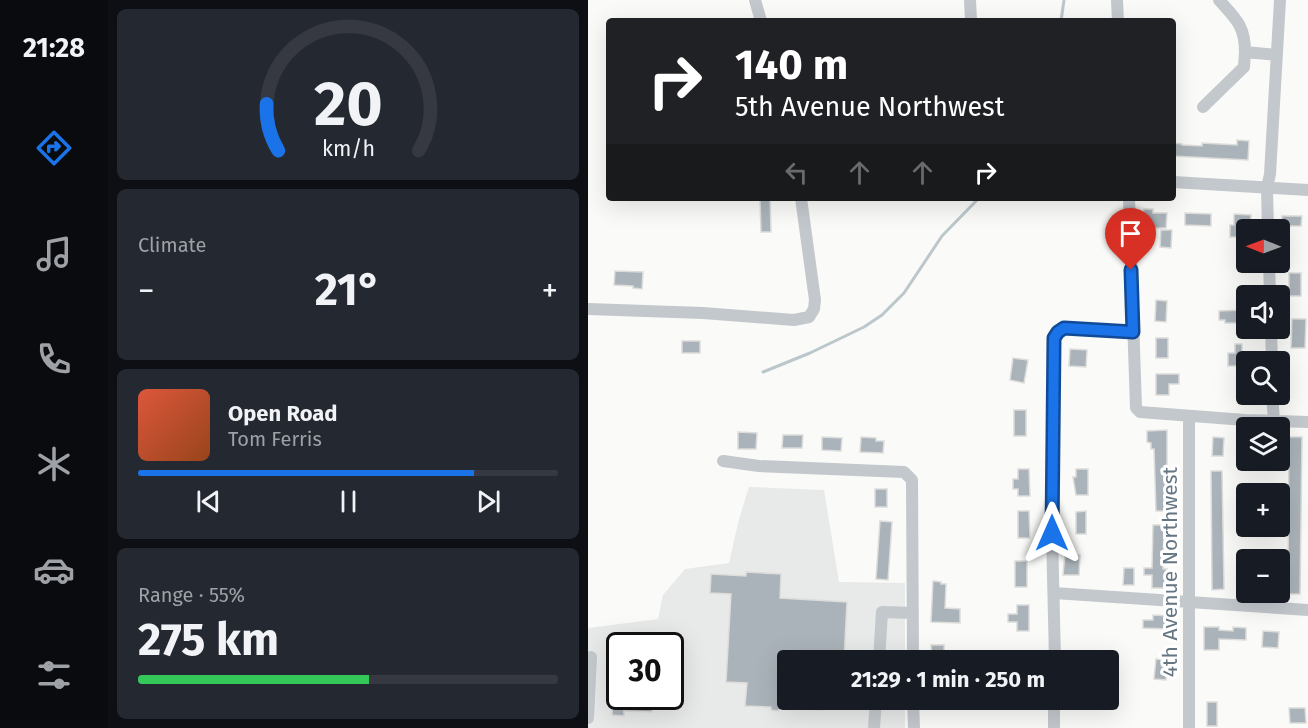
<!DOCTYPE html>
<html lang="en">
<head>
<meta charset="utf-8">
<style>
  :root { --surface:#171b24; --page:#242831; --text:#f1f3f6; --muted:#9ea1a6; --line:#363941; --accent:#1a73e8 }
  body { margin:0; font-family:"Fira Sans",sans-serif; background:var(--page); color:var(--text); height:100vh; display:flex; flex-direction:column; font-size:22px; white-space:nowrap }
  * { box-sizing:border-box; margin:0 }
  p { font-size:20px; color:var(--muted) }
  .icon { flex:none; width:33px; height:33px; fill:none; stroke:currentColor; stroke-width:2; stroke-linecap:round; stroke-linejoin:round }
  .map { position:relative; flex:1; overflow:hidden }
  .sheet { display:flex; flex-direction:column; gap:9px; padding:9px; background:#0d0f14; width:480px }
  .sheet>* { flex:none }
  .top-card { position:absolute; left:18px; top:18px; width:570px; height:183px; border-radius:6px; box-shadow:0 6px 24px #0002; background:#202124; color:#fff; overflow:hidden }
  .needle { width:39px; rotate:271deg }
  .tools { position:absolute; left:648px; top:219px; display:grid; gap:12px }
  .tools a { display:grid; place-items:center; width:54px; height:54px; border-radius:6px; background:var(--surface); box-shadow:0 6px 24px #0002; font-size:30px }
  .speed { position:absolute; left:18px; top:632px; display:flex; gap:12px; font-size:30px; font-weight:700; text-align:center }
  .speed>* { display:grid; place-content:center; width:78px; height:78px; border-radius:50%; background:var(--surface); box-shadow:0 6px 24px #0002; line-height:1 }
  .speed .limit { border:3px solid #111; border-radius:9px; background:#fff; color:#111 }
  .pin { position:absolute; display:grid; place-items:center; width:51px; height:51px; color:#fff; margin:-62px -26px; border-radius:50% 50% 50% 0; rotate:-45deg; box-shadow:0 0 6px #0007 }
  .pin .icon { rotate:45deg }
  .me { position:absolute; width:66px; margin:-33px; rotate:0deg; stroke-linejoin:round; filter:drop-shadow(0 0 4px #0008) }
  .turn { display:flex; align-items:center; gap:21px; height:126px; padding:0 30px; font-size:27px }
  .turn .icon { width:78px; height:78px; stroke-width:2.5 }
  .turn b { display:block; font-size:42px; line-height:51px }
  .lanes { display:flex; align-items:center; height:57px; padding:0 30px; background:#0003; justify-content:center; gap:30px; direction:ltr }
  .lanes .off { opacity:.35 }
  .big { font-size:45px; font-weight:700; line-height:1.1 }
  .sheet .tile { flex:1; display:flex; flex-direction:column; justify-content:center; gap:9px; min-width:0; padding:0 21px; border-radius:9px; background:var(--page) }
  .sheet .dial { align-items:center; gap:0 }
  .dial svg { height:156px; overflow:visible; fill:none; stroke:var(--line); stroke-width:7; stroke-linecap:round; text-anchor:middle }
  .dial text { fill:var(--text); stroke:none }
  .song { display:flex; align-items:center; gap:18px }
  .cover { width:72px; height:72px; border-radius:9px; background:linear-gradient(135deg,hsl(10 70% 55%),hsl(20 70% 35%)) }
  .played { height:6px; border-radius:3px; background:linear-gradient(90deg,var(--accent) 80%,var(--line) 80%) }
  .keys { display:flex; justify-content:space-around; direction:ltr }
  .heat { display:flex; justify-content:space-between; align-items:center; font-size:33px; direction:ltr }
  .charge { height:9px; border-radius:4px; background:linear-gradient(90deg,#34c759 55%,var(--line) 0) }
  .trip { position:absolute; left:189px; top:650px; width:342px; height:60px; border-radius:6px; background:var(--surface); box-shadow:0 6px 24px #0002; font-weight:700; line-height:60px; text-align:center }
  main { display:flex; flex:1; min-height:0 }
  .tab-bar { display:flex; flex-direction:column; width:108px; justify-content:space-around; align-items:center; background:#090b0e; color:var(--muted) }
  .tab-bar .icon { width:42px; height:42px }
  .tab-bar .on { color:var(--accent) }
  .tab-bar b { font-size:27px; color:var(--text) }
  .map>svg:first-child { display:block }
  .built { fill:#e8e9e9; fill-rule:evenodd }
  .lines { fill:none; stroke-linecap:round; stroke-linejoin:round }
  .stream { stroke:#bbc7cb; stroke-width:3 }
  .building { fill:#aab3b9; stroke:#dcdcda; stroke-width:1.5 }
  .minor { stroke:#c3c8cc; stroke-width:12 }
  .route-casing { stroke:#114b97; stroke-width:15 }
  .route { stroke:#1a73e8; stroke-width:10 }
  .labels { text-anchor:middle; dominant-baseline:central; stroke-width:6; stroke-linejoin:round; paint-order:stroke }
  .street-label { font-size:21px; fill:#657683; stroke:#fff }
</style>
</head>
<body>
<main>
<nav class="tab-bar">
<b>21:28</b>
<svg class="icon on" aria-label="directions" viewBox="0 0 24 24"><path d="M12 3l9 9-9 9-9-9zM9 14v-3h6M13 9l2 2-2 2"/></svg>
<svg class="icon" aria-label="music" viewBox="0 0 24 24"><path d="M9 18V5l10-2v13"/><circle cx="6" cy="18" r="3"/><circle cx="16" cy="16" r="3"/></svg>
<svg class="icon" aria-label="phone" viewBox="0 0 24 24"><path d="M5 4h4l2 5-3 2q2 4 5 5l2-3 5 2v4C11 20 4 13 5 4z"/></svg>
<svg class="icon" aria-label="climate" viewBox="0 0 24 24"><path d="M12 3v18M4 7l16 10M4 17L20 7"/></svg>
<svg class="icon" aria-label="car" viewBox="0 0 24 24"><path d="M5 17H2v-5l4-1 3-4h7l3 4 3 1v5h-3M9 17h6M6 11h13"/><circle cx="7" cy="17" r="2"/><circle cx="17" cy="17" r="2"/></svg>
<svg class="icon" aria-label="filters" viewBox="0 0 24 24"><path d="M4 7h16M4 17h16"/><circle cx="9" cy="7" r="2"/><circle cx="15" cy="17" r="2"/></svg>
</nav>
<section class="sheet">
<div class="tile dial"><svg viewBox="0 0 100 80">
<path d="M14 69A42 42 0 1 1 86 69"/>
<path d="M14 69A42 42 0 0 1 8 45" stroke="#1a73e8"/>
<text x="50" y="56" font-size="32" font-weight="700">20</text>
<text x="50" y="72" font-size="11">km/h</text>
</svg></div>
<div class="tile"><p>Climate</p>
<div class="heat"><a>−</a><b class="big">21°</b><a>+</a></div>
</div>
<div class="tile">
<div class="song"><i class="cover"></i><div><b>Open Road</b><p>Tom Ferris</p></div></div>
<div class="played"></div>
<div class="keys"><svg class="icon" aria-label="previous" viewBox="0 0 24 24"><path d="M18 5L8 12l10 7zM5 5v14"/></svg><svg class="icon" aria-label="pause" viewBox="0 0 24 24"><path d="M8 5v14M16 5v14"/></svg><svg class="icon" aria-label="next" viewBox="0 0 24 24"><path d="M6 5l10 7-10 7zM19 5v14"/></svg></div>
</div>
<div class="tile"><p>Range · 55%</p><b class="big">275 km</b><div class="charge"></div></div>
</section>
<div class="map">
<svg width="720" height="728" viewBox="0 0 720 728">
  <rect width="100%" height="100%" fill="#fafaf8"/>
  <!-- built -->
  <path class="built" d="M161,487L236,490L251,582L317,583V660H200V699H317V728H0V628L70,619L75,595L97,569L141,563L151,519ZM32,645H82V696H32Z"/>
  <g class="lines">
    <!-- stream -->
    <path class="stream" d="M473,21L476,0
      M175,372L222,353L276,327L294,315L316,293L354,236L391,198"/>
  </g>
  <!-- building -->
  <path class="building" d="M649,140L661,141L660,160L585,156V143L594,144V145L614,146V143L649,145Z
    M182,198L183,232H173L172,199Z
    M556,209H565V213H579L578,228H564V225H555Z
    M597,213L623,214V226L597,225Z
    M646,214L663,215L662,230H658V234H653L652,237H642V225H646Z
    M694,216H714L713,226H694Z
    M573,230H584L583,248L572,247Z
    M27,271L55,272L54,289L45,288V286L26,285Z
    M701,273H713V296H701Z
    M568,300L579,301L578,322L567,321Z
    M657,310V323H637V320H631V311Z
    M704,319H718L717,348H703Z
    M568,338H580V358H568Z
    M94,341H112V353H94Z
    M647,344H654V366H640V353H647Z
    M482,349L499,350L498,367L481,366Z
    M425,358L440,360L436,383L422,380Z
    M568,374H591V384H581V395H568Z
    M426,410H438V436H426Z
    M579,430V511H568L566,449H563V443L559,442V431Z
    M150,432L169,433L168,449H150Z
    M195,435H215L214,448H194Z
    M234,437L254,438L253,451L234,450Z
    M273,437L288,438V441H296L295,453L272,452Z
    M625,437L636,438L635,456H624Z
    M701,437H714L712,594H692V584H700Z
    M430,469H441L442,496H430V489H425V479H430Z
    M488,469H500V495H488L485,477H488Z
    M623,471H634L636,589L624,590Z
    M287,489H299V507H287Z
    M430,511H441L442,538H430Z
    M498,511V534H488V512Z
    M292,521L304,522L300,580L288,579Z
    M565,525H576L575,569H579L576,588H564V575H556V568H564Z
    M477,554L492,555L491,575H475Z
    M427,561H439V587H427Z
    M536,568H546V585H535Z
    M158,572L193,574L192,598L259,602L256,660H200V699H233V710L191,708V711L183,710V707L157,706L159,683L138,682L143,594L122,593L123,574L158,576Z
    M345,581L353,582V584H358L357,608L372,609V623L343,622Z
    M429,605H441V631H429V622H420V614H429Z
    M565,615L581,616L580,629L555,628V620H565Z
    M616,627H631V630L645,631V627L658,628V640L631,639V650H616Z
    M675,631L691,632L690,648L674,647Z
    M343,645H356V660H344Z
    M568,659L579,660L578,680L566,679Z
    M25,696H65L64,712L36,711V716L24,715Z
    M619,702H629V726H619Z
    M701,708H717L718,723H702Z"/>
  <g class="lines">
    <!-- minor -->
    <path class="minor" d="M167,0L173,21
      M382,0L383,21
      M529,0L530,21
      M631,0C648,19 657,26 657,52L689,55
      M615,107L656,67L657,52
      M585,182L720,190
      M541,198L548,408L552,412L657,420L720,422
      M680,230L679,188L682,174L692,0
      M681,262L682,296
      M0,309L115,313L206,320L221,317L226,309L227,300L213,198
      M683,328L684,362
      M684,394L686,421
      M601,416V728
      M135,461L171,466L316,472L324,480L325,660
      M466,593L720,610
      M291,660L294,612L325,613
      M467,660L464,533L466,338L470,332L476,328L545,331
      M325,699L326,728
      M0,718L3,657
      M286,728L288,699
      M466,728V699"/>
  </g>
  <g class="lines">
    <!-- route casing -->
    <g class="route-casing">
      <path id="route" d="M464,533L466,338L470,332L476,328L545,332L543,270"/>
    </g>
    <!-- route -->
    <use href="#route" class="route"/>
  </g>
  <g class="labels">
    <!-- street labels -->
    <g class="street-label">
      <text transform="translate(582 572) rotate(-90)">4th Avenue Northwest</text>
    </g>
  </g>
</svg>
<div class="tools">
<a><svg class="needle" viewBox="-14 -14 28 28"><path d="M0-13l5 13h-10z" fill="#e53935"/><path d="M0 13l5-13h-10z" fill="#9ea1a6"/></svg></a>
<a><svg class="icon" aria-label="sound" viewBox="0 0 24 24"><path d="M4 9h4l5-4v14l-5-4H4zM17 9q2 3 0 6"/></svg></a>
<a><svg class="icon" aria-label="search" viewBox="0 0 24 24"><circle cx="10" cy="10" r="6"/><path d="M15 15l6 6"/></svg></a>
<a><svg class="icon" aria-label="layers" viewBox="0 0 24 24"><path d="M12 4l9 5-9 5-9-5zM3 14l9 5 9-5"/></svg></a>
<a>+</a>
<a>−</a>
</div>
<div class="speed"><div class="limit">30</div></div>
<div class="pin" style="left:543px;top:270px;background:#d93025"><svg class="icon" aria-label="arrive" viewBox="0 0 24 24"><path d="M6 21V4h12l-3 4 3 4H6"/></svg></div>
<svg class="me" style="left:464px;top:533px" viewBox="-20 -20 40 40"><path d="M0-17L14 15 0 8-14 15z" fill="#1a73e8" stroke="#fff" stroke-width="4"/></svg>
<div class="trip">21:29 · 1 min · 250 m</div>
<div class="top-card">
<div class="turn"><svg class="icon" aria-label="right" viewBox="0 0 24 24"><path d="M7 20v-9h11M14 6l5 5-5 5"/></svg><div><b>140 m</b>5th Avenue Northwest</div></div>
<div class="lanes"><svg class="icon off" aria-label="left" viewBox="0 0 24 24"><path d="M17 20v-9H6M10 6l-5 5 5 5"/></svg><svg class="icon off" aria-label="ahead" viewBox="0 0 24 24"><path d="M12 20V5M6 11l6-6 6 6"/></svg><svg class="icon off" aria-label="ahead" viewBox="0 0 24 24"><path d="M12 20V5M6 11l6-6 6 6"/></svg><svg class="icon" aria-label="right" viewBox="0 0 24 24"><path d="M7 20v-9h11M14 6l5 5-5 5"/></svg></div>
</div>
</div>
</main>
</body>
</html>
